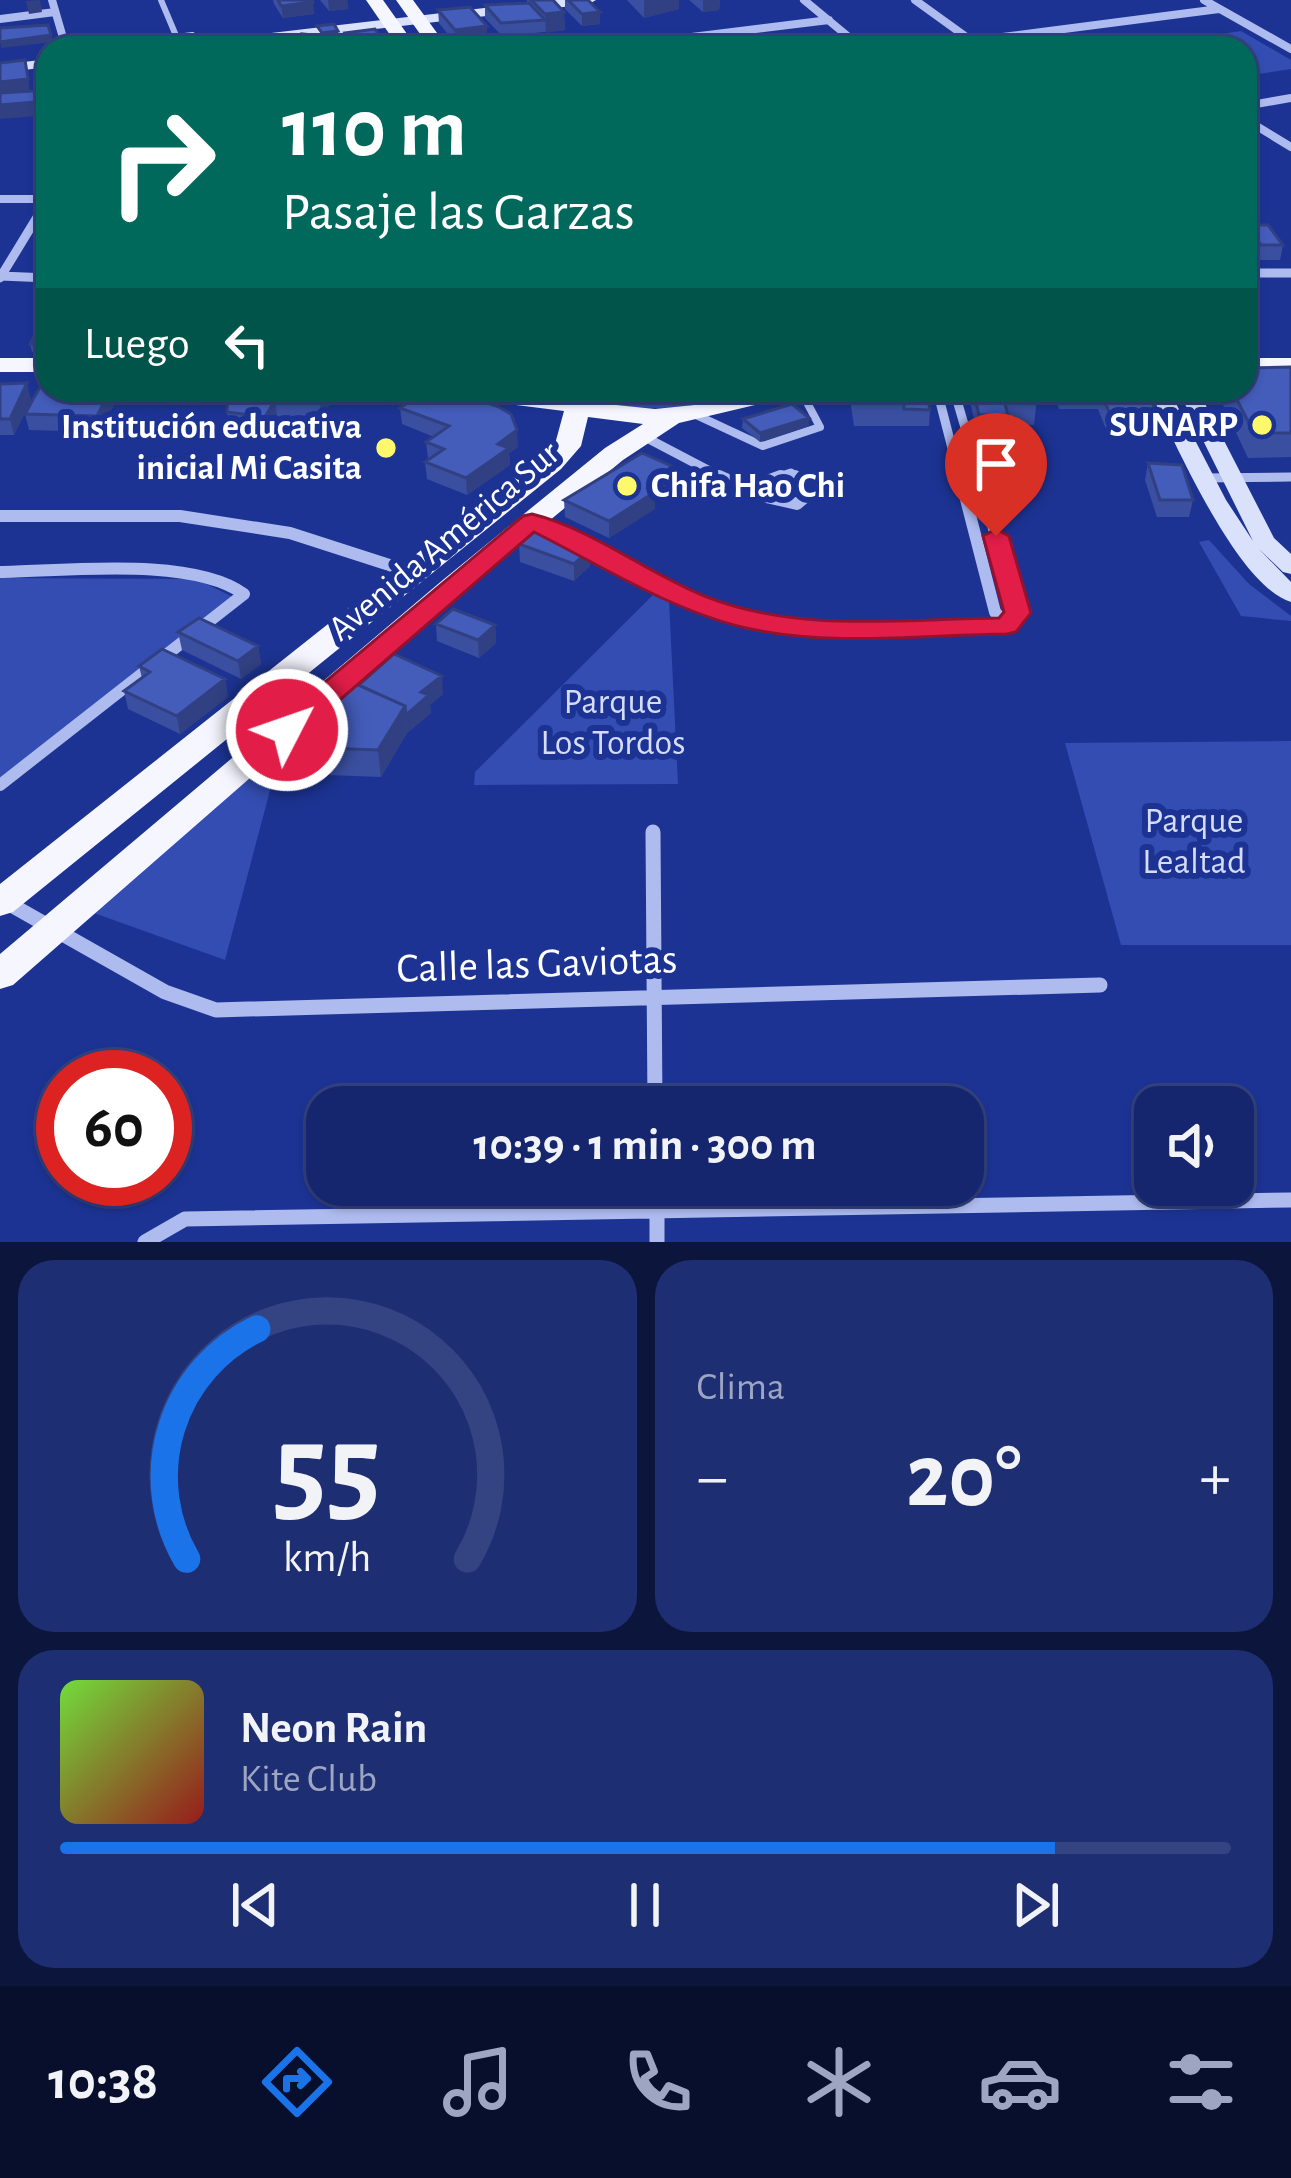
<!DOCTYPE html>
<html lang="es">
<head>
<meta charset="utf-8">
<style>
  :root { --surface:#15266e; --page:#1e2e73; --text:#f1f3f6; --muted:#9da5c2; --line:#344381; --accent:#1a73e8 }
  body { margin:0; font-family:"Alegreya Sans",sans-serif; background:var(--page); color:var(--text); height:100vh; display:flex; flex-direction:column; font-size:45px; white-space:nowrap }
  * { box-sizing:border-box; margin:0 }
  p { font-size:39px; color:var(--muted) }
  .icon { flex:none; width:66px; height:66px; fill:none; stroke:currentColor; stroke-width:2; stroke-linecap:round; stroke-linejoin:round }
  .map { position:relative; height:1242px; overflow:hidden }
  .sheet { display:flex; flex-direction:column; gap:18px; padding:18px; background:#0c153c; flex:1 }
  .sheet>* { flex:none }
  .hud { position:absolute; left:36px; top:36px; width:1221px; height:366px; border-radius:36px; box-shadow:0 3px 9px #0004,0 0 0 3px var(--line); background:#00695c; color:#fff; overflow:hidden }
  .fabs { position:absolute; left:1134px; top:1086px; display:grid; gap:24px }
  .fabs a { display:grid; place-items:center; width:120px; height:120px; border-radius:24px; background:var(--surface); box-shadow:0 3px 9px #0004,0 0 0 3px var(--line); font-size:60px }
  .speed { position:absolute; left:36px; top:1050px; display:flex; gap:24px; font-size:60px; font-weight:700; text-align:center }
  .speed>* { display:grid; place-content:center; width:156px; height:156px; border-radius:50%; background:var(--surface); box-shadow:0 3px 9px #0004,0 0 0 3px var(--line); line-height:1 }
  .speed .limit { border:18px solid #d22; background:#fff; color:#111 }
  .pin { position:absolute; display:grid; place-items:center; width:102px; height:102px; color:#fff; margin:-123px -51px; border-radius:50% 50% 50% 0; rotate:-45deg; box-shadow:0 0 12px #0007 }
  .pin .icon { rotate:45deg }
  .me { position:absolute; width:132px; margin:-66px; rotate:49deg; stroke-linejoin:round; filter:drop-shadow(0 0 9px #0008) }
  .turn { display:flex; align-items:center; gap:42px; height:252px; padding:0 48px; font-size:54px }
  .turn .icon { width:156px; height:156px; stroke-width:2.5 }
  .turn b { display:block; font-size:84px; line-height:102px }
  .then { display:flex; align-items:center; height:114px; padding:0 48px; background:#0003; gap:24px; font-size:45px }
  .big { font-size:90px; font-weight:600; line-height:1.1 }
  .sheet .widget { flex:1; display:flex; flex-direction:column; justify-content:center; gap:18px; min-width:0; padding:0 42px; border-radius:36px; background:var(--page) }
  .sheet .dial { align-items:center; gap:0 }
  .dial svg { height:312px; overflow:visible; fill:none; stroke:var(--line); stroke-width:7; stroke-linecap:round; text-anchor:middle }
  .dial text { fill:var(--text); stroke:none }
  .song { display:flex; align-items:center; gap:36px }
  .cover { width:144px; height:144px; border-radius:18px; background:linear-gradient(135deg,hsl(100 70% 55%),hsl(0 70% 35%)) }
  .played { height:12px; border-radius:6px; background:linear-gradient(90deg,var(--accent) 85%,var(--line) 85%) }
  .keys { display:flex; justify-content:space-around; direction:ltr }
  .heat { display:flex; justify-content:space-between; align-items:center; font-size:66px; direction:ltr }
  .sheet .tiles { flex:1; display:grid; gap:18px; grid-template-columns:1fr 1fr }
  .widget:last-child { grid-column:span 2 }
  .trip { position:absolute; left:306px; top:1086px; width:678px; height:120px; border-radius:36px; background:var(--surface); box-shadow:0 3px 9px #0004,0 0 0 3px var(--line); font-weight:600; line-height:120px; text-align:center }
  .dock { display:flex; height:192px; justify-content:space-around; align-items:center; background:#080f2c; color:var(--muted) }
  .dock .icon { width:84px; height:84px }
  .dock .current { color:var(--accent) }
  .dock b { font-size:54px; color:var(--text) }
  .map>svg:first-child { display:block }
  .green { fill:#334db2 }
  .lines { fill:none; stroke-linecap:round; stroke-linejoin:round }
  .lane-far2 { stroke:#adbbef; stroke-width:6 }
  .lane-far1 { stroke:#adbbef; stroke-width:8 }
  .lane { stroke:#adbbef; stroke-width:9 }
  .street-far3 { stroke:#adbbef; stroke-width:8 }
  .street-far2 { stroke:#adbbef; stroke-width:9 }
  .street-far1 { stroke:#adbbef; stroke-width:12 }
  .street { stroke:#adbbef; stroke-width:15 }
  .secondary { fill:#dae1fb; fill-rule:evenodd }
  .primary { fill:#f5f6ff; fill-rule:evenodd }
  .wall { fill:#3a4fa0 }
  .shaded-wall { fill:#304082 }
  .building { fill:#445cba; stroke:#304082; stroke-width:3 }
  .route { fill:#e11d48; stroke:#92132f; stroke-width:3 }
  .poi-dot { fill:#fff86b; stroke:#1c3393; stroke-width:4.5 }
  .labels { text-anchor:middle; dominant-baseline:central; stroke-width:12; stroke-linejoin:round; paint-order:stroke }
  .poi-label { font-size:36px; font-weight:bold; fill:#fff; stroke:#1c3393; text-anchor:end }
  .street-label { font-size:36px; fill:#fff; stroke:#1c3393 }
  .park-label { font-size:36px; fill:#d4dcfa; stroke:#1c3393 }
  .near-street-label { font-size:42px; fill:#fff; stroke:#1c3393 }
</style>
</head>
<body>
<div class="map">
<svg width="1291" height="1242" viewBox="0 0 1291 1242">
  <rect width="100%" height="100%" fill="#1c3393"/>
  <!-- green -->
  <path class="green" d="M1241,31L1291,60V69L1245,76V48H1123Z
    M558,390H736C683,418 612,410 558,390Z
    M1209,540L1249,584L1291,616V621L1241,616L1199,542Z
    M0,578L196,579L235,598L0,781Z
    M668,580L678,784L474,785L475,772Z
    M1291,741V945H1121L1065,743Z
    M281,749L225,960L94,913Z"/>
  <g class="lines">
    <!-- lane-far2 -->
    <path class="lane-far2" d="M161,0L177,38"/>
    <!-- lane-far1 -->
    <path class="lane-far1" d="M692,413L763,446L820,427L802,393
      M1206,478L1291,477"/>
    <!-- lane -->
    <path class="lane" d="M1206,478L1291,477"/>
    <!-- street-far3 -->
    <path class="street-far3" d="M52,0L66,48
      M804,0L862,48
      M915,0L976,44
      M1204,0L1291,49
      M0,19L55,12
      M971,41L1219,9
      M603,48L829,20
      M1245,106L1291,98
      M1245,119L1291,147
      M0,199H48
      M40,212L48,199"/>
    <!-- street-far2 -->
    <path class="street-far2" d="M1245,273H1291
      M1,276L48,278
      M0,278L42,209
      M937,390L960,479
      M954,390L980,479
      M645,437L725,479
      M773,479L791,473L799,479"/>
    <!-- street-far1 -->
    <path class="street-far1" d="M719,476L766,497L797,504L804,498L795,476
      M960,476L995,612L1007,626
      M979,476L1018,613L1007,626
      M748,488L781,476
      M0,516H180L290,533L411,572
      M532,522C603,557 672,602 750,621C833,641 922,628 1007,626
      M0,572C64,571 192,556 244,594L0,785"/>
    <!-- street -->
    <path class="street" d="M653,832L655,1107
      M6,902L165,992L216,1010L1100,985
      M657,1185V1242
      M145,1242L185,1219L1291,1200"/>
    <!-- secondary -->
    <path class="secondary" d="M554,0H596L589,4L213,48H169L176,44Z
      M193,32L200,36L198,39L125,48H81L88,44Z
      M48,59V67L0,73V65Z
      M1149,390H1169L1226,500L1253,541L1178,390H1198L1274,538L1291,554V574L1283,572L1259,549L1291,582V602C1236,585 1175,441 1149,390Z"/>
    <!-- primary -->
    <path class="primary" d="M366,0H383L417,48H399Z
      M396,0H413L448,48H430Z
      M0,358H48V372H0Z
      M1245,358H1291V372H1245Z
      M446,390H567L597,403L655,409L714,403L745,390H838L825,398L755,405L679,423L623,460L464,591L13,985L0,989V954L444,579L605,448L643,424L588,417L581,446L561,469L13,912L0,916V884L555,444L564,411L459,398Z"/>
  </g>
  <!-- wall -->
  <path class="wall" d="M273,0H312L314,14L283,18L274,4Z
    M320,0H347L348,9L329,11Z
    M527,0H553L564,12L565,30L502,36L485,18V5L527,3Z
    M565,0H588L600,24L582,26L565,9Z
    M627,0H679V9L644,18Z
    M689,0H720L719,10L703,12Z
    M438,10L487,26V39L455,43L439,23Z
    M1247,225L1283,245L1280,260H1258L1245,241Z
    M1245,274L1252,288L1249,304H1245Z
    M48,311V352H32L30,344Z
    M1291,367V457L1248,458L1216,390H1245Z
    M0,384L31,400L14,435H0Z
    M48,390H115L116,400L100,432L29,430L25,414Z
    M228,390H328L330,403L322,419L277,417L268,434L230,428L227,412Z
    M852,390H926L930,410L929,426H854L851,406Z
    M970,390H1038L1034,425L1007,424L1006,432L977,431L969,398Z
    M1056,390H1146L1157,412L1154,428L1106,429L1098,409H1059L1055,398Z
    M400,408L518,447L509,453L510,465L467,495L427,479L425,462L430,459L428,458L426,442L434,437L402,424Z
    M743,419L809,426L760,442L742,428Z
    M1148,463L1193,500L1189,517H1157L1145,480Z
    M678,469L677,486L655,500V509L609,538L565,517L564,500Z
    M519,544L590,566L574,581L520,562Z
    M436,624L495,625L496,643L479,658L437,641Z
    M178,632L258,646L261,664L241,679L182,650Z
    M139,666L225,679L228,697L180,734L128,709L124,691L142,678Z
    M359,685L443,694L430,705L431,713L407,733L381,777L301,774L297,747Z"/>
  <!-- shaded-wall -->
  <path class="shaded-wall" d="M40,0L42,12L29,14L26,1Z
    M328,0H347L348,9L329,11Z
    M644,0H679V9L644,18Z
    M703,0H720L719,10L703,12Z
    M313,2L314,14L283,18L281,6Z
    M564,12L565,30L546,33L545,14Z
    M600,12V24L582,26V14Z
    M487,26V39L455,43V30Z
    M338,31L339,43L323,45L322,33Z
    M51,35L53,42L1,48L0,42Z
    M28,73L30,92L0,96V82Z
    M48,101V115L0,119V105Z
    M27,383L31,400L14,435L10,419Z
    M110,390H115L116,400L100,432L97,416Z
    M326,390H328L330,403L322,419L320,403Z
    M275,400L277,417L268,434L265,417Z
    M809,418V426L760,442V433Z
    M517,430L518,447L509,453L510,465L467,495L466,478L498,444Z
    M678,469L677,486L655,500V509L609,538V521L648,488Z
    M590,549V566L574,581V564Z
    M495,625L496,643L479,658L478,640Z
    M258,646L261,664L241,679L238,661Z
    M442,676L443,694L430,705L431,713L407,733L406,715L421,692Z
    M225,679L228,697L180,734L177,716Z
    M405,706L407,733L381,777L378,750Z"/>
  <!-- building -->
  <path class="building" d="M278,0H312L313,2L281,6Z
    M531,0H553L564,12L545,14Z
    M568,0H588L600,12L582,14Z
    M529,3L545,20L501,23L485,5Z
    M470,7L487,26L455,30L438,10Z
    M334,24L338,31L322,33L317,26Z
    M48,25L51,35L0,42V28Z
    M375,29L387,48H354L345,33Z
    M303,34L321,36L328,48H312Z
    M274,35L282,48H230L226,40Z
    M219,41L223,48H157Z
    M25,60L28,79L0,82V63Z
    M48,90V101L0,105V93Z
    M1247,225H1268L1283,245H1261Z
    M1245,274L1252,288H1245Z
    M48,311V319L39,336L41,344H30Z
    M48,319V336H39Z
    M1291,367V433H1254L1232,390H1245V368Z
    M27,383L10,419H0V384Z
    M42,383H48V390H110L97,416L25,414Z
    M228,390H326L320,403L275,400L265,417L227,412Z
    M427,390H450L499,407L511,414L517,430L498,444L509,448L466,478L425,462L444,449L426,442L449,426L400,408Z
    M854,390H902L904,401H856Z
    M902,390H926L930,410L904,409V401Z
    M973,390H1001L1008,415H979Z
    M1007,390H1038L1039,393L1008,392Z
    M1057,390H1096L1100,401H1060Z
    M1100,390H1146L1157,412H1109Z
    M792,404L809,418L760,433L743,419Z
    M642,453L678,469L648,488L655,492L609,521L564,500Z
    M1148,463L1182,465L1193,500H1160Z
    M536,530L590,549L574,564L519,544Z
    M453,609L495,625L478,640L436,624Z
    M199,618L258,646L238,661L178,632Z
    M162,649L225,679L177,716L124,691L150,672L139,666Z
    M394,654L442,676L421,692L429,695L406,715L405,706L359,685Z
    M351,682L405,706L378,750L297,747L310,718Z"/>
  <!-- route -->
  <path class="route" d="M532,514C593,529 648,574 707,597C800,633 901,619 999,618L1004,612L983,536L996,529L1009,536L1031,613L1016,632L1007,634C922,635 830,647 746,628C672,611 602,566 534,532L297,737H276L272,730L276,723L523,516Z"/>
  <!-- markers -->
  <g class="poi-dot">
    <circle cx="1262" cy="425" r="12"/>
    <circle cx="386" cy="448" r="12"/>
    <circle cx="627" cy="486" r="12"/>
  </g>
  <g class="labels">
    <!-- poi labels -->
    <g class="poi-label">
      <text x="1238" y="425">SUNARP</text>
      <text x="362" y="427">Institución educativa<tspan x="362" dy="41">inicial Mi Casita</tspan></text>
      <text x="651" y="486" text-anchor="start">Chifa Hao Chi</text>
    </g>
    <!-- street labels -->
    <g class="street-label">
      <text transform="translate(444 541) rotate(-40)">Avenida América Sur</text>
    </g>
    <!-- park labels -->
    <g class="park-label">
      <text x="613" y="702">Parque<tspan x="613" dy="41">Los Tordos</tspan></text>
      <text x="1194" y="821">Parque<tspan x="1194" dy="41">Lealtad</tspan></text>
    </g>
    <!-- near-street labels -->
    <g class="near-street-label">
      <text transform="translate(537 964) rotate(-2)">Calle las Gaviotas</text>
    </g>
  </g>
</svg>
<div class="fabs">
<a><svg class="icon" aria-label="sound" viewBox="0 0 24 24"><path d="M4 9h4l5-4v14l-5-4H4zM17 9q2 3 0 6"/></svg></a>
</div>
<div class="speed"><div class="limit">60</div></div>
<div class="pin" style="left:996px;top:536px;background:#d93025"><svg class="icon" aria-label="arrive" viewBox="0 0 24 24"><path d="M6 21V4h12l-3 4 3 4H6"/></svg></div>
<svg class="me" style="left:287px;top:730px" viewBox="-20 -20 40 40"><circle r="17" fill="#e11d48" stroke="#fff" stroke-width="3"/><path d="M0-11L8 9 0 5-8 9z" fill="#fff"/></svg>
<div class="trip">10:39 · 1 min · 300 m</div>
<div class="hud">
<div class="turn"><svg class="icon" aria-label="right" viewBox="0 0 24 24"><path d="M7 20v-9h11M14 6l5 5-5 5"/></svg><div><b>110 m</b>Pasaje las Garzas</div></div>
<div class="then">Luego<svg class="icon" aria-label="left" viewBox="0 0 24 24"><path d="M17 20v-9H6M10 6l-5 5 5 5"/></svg></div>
</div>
</div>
<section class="sheet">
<div class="tiles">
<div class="widget dial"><svg viewBox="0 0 100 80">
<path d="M14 69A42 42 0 1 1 86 69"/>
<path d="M14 69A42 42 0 0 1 32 10" stroke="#1a73e8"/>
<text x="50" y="56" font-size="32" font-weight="700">55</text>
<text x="50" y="72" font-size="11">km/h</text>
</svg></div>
<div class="widget"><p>Clima</p>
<div class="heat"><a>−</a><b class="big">20°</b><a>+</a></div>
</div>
<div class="widget">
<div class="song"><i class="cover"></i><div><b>Neon Rain</b><p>Kite Club</p></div></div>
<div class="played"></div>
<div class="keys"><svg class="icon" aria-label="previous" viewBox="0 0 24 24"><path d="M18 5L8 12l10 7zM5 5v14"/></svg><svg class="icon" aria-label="pause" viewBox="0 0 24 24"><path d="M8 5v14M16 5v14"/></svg><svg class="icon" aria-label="next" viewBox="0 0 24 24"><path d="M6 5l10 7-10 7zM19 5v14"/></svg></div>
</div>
</div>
</section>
<nav class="dock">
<b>10:38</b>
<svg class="icon current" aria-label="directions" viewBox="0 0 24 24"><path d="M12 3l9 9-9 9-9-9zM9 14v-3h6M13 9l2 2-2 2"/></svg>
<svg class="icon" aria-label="music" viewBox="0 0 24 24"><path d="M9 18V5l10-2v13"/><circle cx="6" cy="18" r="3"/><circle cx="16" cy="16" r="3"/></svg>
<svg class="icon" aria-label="phone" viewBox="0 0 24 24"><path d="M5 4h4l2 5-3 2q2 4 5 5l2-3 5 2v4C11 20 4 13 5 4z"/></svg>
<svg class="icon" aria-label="climate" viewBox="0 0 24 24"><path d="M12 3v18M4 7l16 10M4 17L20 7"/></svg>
<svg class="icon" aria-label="car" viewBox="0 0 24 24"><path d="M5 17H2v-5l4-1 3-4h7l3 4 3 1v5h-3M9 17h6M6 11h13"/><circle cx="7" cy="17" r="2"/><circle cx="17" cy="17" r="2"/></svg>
<svg class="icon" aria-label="filters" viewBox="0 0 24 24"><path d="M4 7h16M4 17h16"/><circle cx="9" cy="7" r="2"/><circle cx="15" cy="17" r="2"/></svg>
</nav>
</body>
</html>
